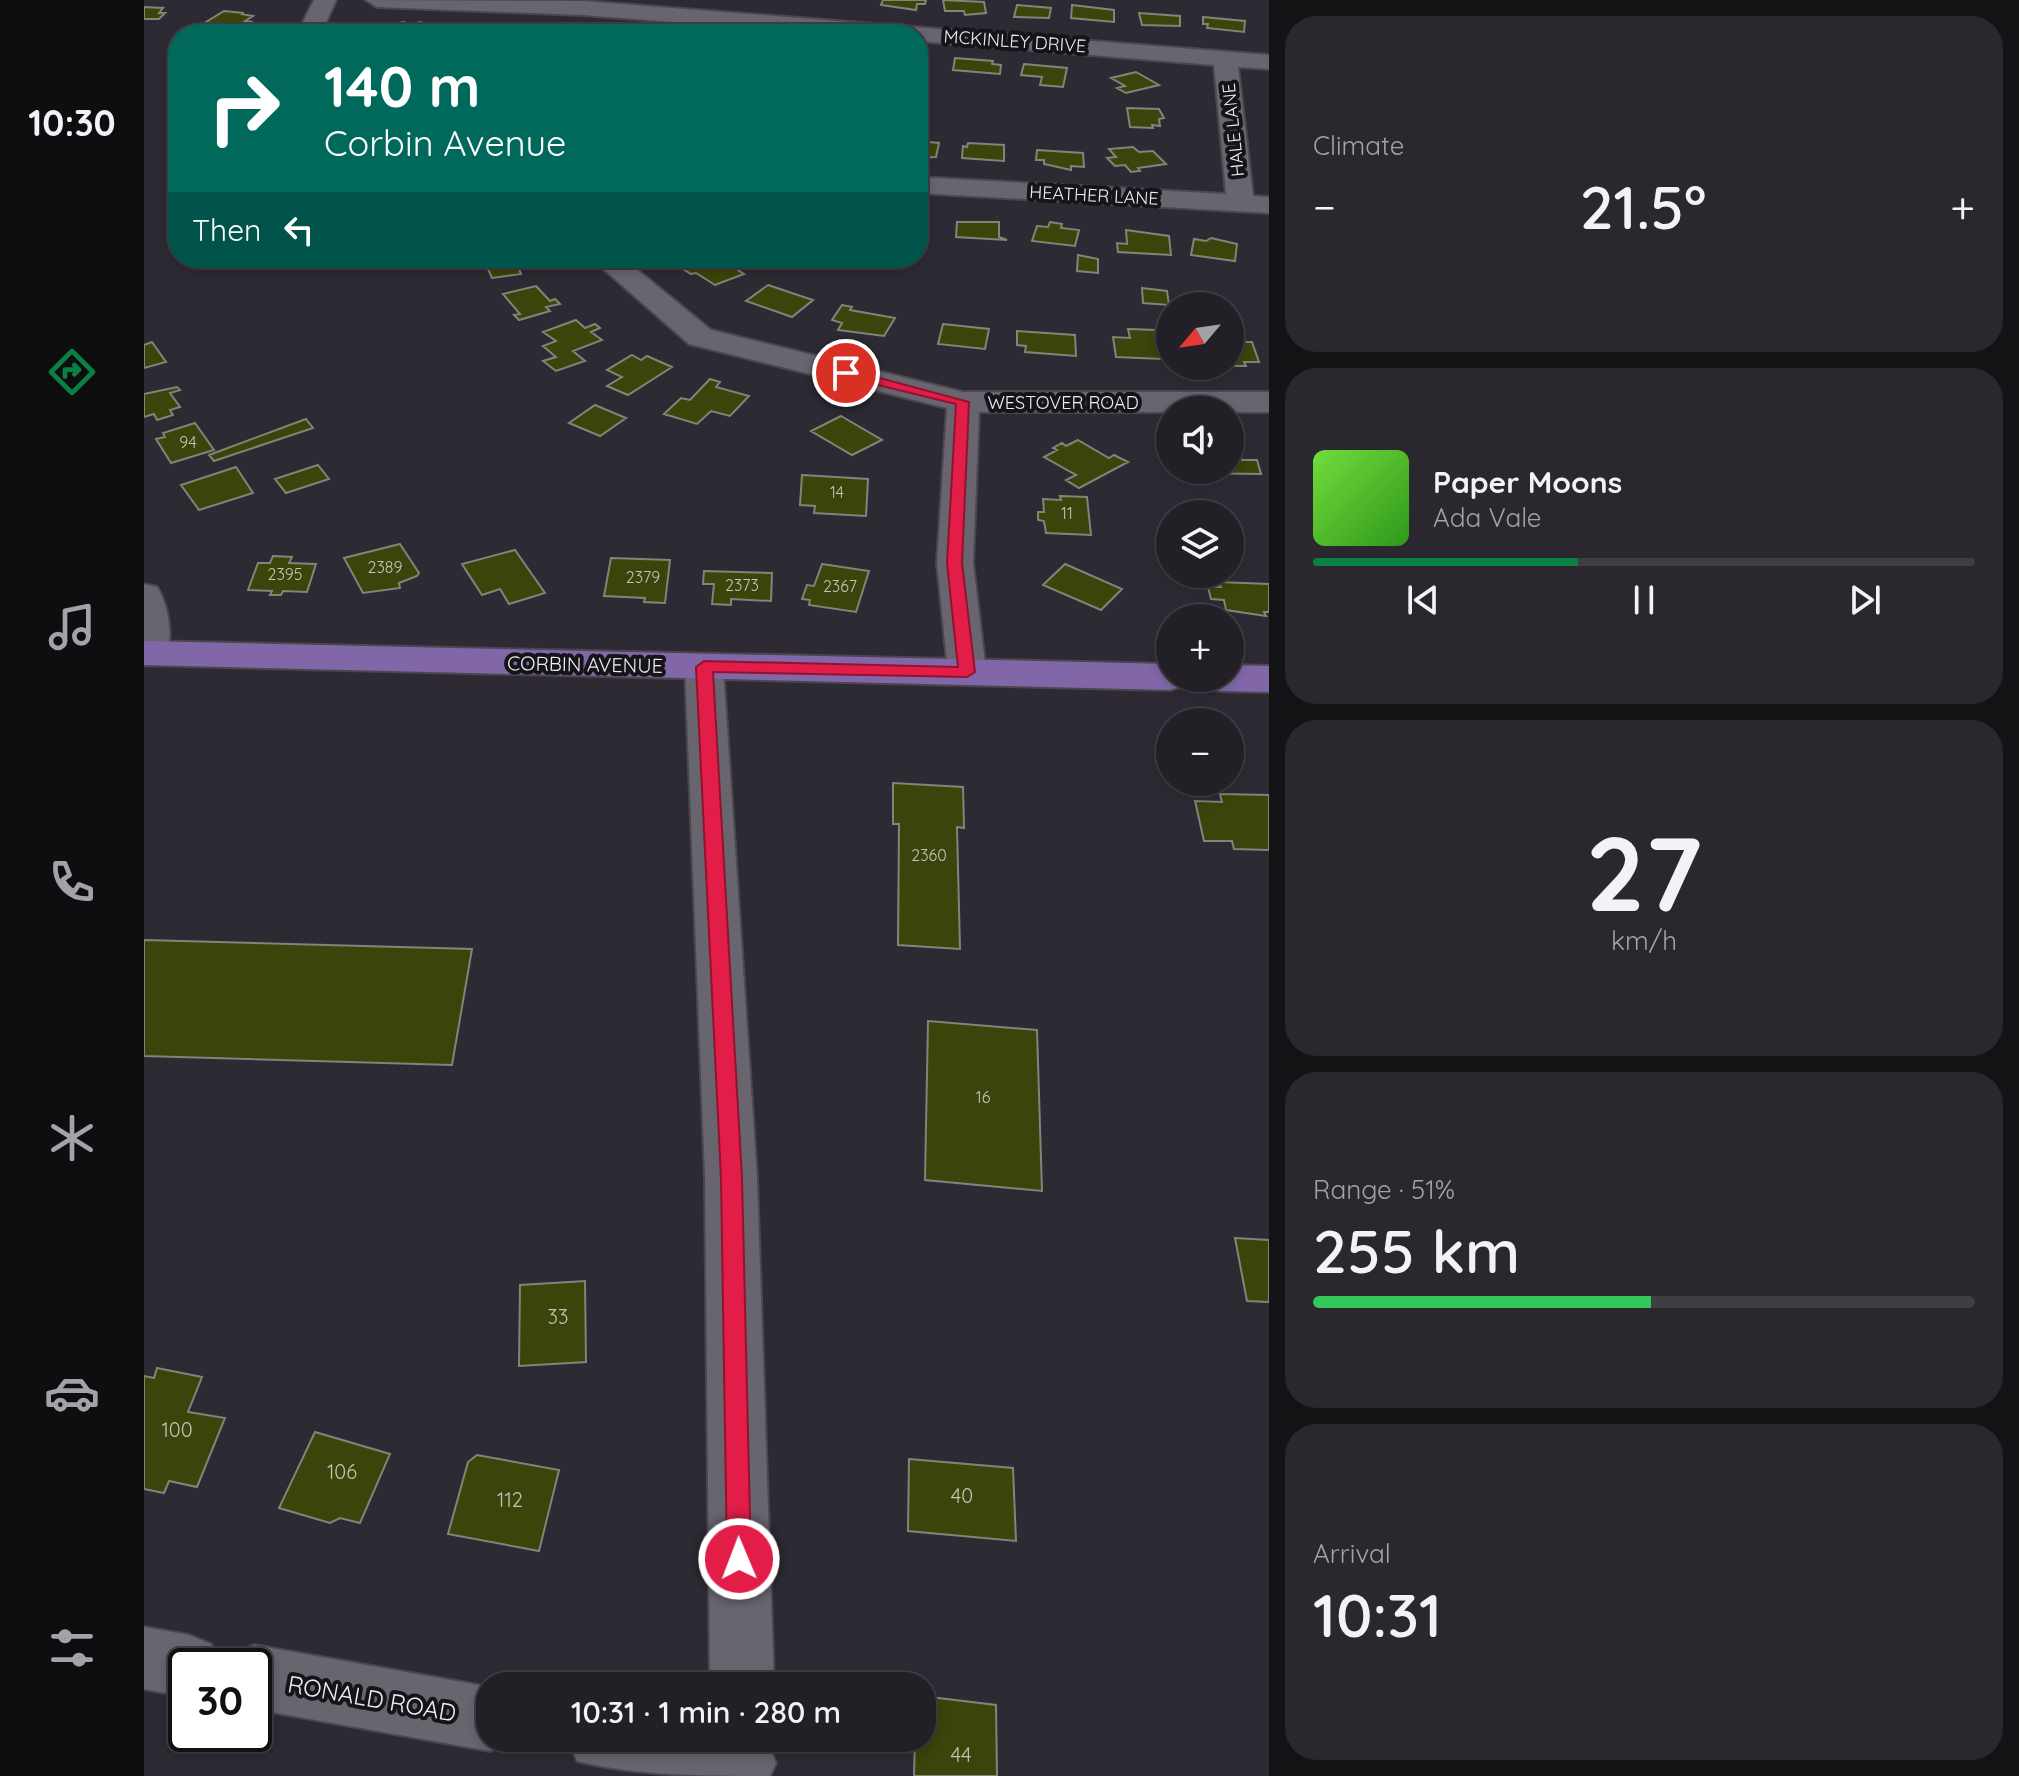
<!DOCTYPE html>
<html lang="en">
<head>
<meta charset="utf-8">
<style>
  :root { --surface:#222026; --page:#2a282e; --text:#f1f3f6; --muted:#a2a3a7; --line:#3f3e43; --accent:#0b8043 }
  body { margin:0; font-family:Quicksand,sans-serif; background:var(--page); color:var(--text); height:100vh; display:flex; flex-direction:column; font-size:30px; white-space:nowrap }
  * { box-sizing:border-box; margin:0 }
  p { font-size:26px; color:var(--muted) }
  .icon { flex:none; width:44px; height:44px; fill:none; stroke:currentColor; stroke-width:2; stroke-linecap:round; stroke-linejoin:round }
  .map { position:relative; flex:1; overflow:hidden }
  .sheet { display:flex; flex-direction:column; gap:16px; padding:16px; background:#131215; width:750px }
  .sheet>* { flex:none }
  .top-card { position:absolute; left:24px; top:24px; width:760px; height:244px; border-radius:32px; box-shadow:0 4px 12px #0003,0 0 0 2px var(--line); background:#00695c; color:#fff; overflow:hidden }
  .needle { width:52px; rotate:241deg }
  .tools { position:absolute; left:1012px; top:292px; display:grid; gap:16px }
  .tools a { display:grid; place-items:center; width:88px; height:88px; border-radius:50%; background:var(--surface); box-shadow:0 4px 12px #0003,0 0 0 2px var(--line); font-size:40px }
  .speed { position:absolute; left:24px; top:1648px; display:flex; gap:16px; font-size:40px; font-weight:700; text-align:center }
  .speed>* { display:grid; place-content:center; width:104px; height:104px; border-radius:50%; background:var(--surface); box-shadow:0 4px 12px #0003,0 0 0 2px var(--line); line-height:1 }
  .speed .limit { border:4px solid #111; border-radius:12px; background:#fff; color:#111 }
  .pin { position:absolute; display:grid; place-items:center; width:68px; height:68px; color:#fff; margin:-34px; border:4px solid #fff; border-radius:50%; box-shadow:0 2px 8px #0007 }
  .me { position:absolute; width:88px; margin:-44px; rotate:359deg; stroke-linejoin:round; filter:drop-shadow(0 0 6px #0008) }
  .turn { display:flex; align-items:center; gap:28px; height:168px; padding:0 24px; font-size:36px }
  .turn .icon { width:104px; height:104px; stroke-width:2.5 }
  .turn b { display:block; font-size:56px; line-height:68px }
  .then { display:flex; align-items:center; height:76px; padding:0 24px; background:#0003; gap:16px; font-size:30px }
  .big { font-size:60px; font-weight:600; line-height:1.1 }
  .sheet .tile { flex:1; display:flex; flex-direction:column; justify-content:center; gap:12px; min-width:0; padding:0 28px; border-radius:32px; background:var(--page) }
  .sheet .dial { align-items:center; gap:0 }
  .dial b { font-size:104px; line-height:1 }
  .song { display:flex; align-items:center; gap:24px }
  .cover { width:96px; height:96px; border-radius:12px; background:linear-gradient(135deg,hsl(100 70% 55%),hsl(110 70% 35%)) }
  .played { height:8px; border-radius:4px; background:linear-gradient(90deg,var(--accent) 40%,var(--line) 40%) }
  .keys { display:flex; justify-content:space-around; direction:ltr }
  .heat { display:flex; justify-content:space-between; align-items:center; font-size:44px; direction:ltr }
  .charge { height:12px; border-radius:6px; background:linear-gradient(90deg,#34c759 51%,var(--line) 0) }
  .trip { position:absolute; left:332px; top:1672px; width:460px; height:80px; border-radius:32px; background:var(--surface); box-shadow:0 4px 12px #0003,0 0 0 2px var(--line); font-weight:600; line-height:80px; text-align:center }
  main { display:flex; flex:1; min-height:0 }
  .menu { display:flex; flex-direction:column; width:144px; justify-content:space-around; align-items:center; background:#0e0d0f; color:var(--muted) }
  .menu .icon { width:56px; height:56px }
  .menu .current { color:var(--accent) }
  .menu b { font-size:36px; color:var(--text) }
  .map>svg:first-child { display:block }
  .building { fill:#3b440a; stroke:#818479; stroke-width:2 }
  .lines { fill:none; stroke-linecap:round; stroke-linejoin:round }
  .minor-casing { stroke:#4a474f; stroke-width:4 }
  .major-casing { stroke:#4a474f; stroke-width:4 }
  .minor { fill:#68656f; fill-rule:evenodd }
  .major { fill:#8167a8; fill-rule:evenodd }
  .route { fill:#e11d48; stroke:#92132f; stroke-width:2 }
  .labels { text-anchor:middle; dominant-baseline:central; stroke-width:8; stroke-linejoin:round; paint-order:stroke }
  .number-label { font-size:16px; fill:#c2c3b9 }
  .far-street-label { font-size:18px; fill:#efedf3; stroke:#151418 }
  .street-label { font-size:20px; fill:#efedf3; stroke:#151418 }
  .near-number-label { font-size:20px; fill:#c2c3b9 }
  .near-street-label { font-size:24px; fill:#efedf3; stroke:#151418 }
</style>
</head>
<body>
<main>
<nav class="menu">
<b>10:30</b>
<svg class="icon current" aria-label="directions" viewBox="0 0 24 24"><path d="M12 3l9 9-9 9-9-9zM9 14v-3h6M13 9l2 2-2 2"/></svg>
<svg class="icon" aria-label="music" viewBox="0 0 24 24"><path d="M9 18V5l10-2v13"/><circle cx="6" cy="18" r="3"/><circle cx="16" cy="16" r="3"/></svg>
<svg class="icon" aria-label="phone" viewBox="0 0 24 24"><path d="M5 4h4l2 5-3 2q2 4 5 5l2-3 5 2v4C11 20 4 13 5 4z"/></svg>
<svg class="icon" aria-label="climate" viewBox="0 0 24 24"><path d="M12 3v18M4 7l16 10M4 17L20 7"/></svg>
<svg class="icon" aria-label="car" viewBox="0 0 24 24"><path d="M5 17H2v-5l4-1 3-4h7l3 4 3 1v5h-3M9 17h6M6 11h13"/><circle cx="7" cy="17" r="2"/><circle cx="17" cy="17" r="2"/></svg>
<svg class="icon" aria-label="filters" viewBox="0 0 24 24"><path d="M4 7h16M4 17h16"/><circle cx="9" cy="7" r="2"/><circle cx="15" cy="17" r="2"/></svg>
</nav>
<div class="map">
<svg width="1125" height="1776" viewBox="0 0 1125 1776">
  <rect width="100%" height="100%" fill="#2d2a33"/>
  <!-- building -->
  <path class="building" d="M739,0H782L781,4H773L772,10L737,5Z
    M799,0L840,2L842,13L821,15L820,11H801Z
    M873,5L907,8L905,18L870,17Z
    M928,5L970,10V22L927,18Z
    M0,7L19,8L15,13H21L15,19H0Z
    M80,11L100,13L97,14L109,16L101,21L109,22L90,27L62,22Z
    M995,13L1036,16V26L998,25Z
    M1059,17L1101,21L1100,32L1063,28L1064,24H1059Z
    M260,22L264,25L277,22L284,28L256,34H228L223,29Z
    M361,29L395,31L392,34H358Z
    M811,58L849,61L848,64L857,65L856,74L809,70Z
    M880,64L923,68L919,87L896,85L898,77L877,75Z
    M992,72L1015,85L982,93L973,88L981,86L967,78Z
    M983,108L1015,109L1020,118L1015,119L1016,126L1008,125L1009,128L986,127Z
    M774,141L795,143L792,157L774,158Z
    M824,143L860,145V161L818,158L819,146L823,147Z
    M989,147L995,152L1009,151L1022,164L994,168L996,171L987,172L981,165L971,166L963,158L972,157L965,149Z
    M893,150L939,153L940,167L927,166V170L900,164V160H892Z
    M813,222H855V237L863,240L812,237Z
    M906,222L918,224L917,228L935,230L931,246L888,241L893,226L904,227Z
    M982,230L1025,236L1027,255L974,252L973,243L983,244Z
    M1067,238L1093,244L1091,261L1047,255L1050,239L1062,241Z
    M934,255L954,259V273L933,271Z
    M339,258H376L380,268L375,269L377,274L348,278Z
    M549,258H575L600,274L571,285L552,273L547,274L539,269L558,263Z
    M624,285L669,300L648,317L602,301Z
    M392,286L406,301L411,299L416,304L402,307L406,311L375,320L370,315L376,314L359,294Z
    M998,288L1023,291L1025,305L999,303Z
    M698,305L708,307L706,310L751,318L740,336L694,330L698,323L688,320Z
    M432,320L441,328L451,324L456,328L447,332L458,340L429,351L441,361L412,371L399,361L412,357L399,346L412,341L399,332Z
    M799,324L845,329L841,349L794,344Z
    M984,329L1013,330L1015,342H1026V355H1018L1019,359L972,357L969,337L986,338Z
    M873,331L931,335L932,356L881,352L882,346L873,345Z
    M8,342L22,362L0,368V345Z
    M1086,342H1108L1115,362H1100L1102,366H1088Z
    M488,355L497,360L503,356L528,367L484,395L463,386L478,377L463,370Z
    M566,379L576,382L572,387L605,396L586,416L567,411L553,424L520,414L537,398L546,400Z
    M33,387L36,390L26,393L36,407L26,410L29,415L13,420L10,414L0,417V394Z
    M451,405L482,418L456,436L425,423Z
    M697,416L738,440L708,455L667,431Z
    M162,419L169,428L70,461L65,455Z
    M51,423L70,450L27,463L12,439L21,437L19,433Z
    M934,440L965,458L970,455L984,462L935,488L922,480L932,475L900,457L913,450L909,448L918,443L922,446Z
    M1086,442H1092L1098,460H1113L1117,474L1046,473L1045,470H1086Z
    M174,465L185,479L142,493L131,479Z
    M92,467L109,493L55,510L37,485Z
    M658,475L724,479L722,516L670,513L671,506L656,505Z
    M916,496L943,497L947,535L902,533L900,521L894,520V512H900L899,499L917,500Z
    M256,544L275,573L273,576L255,583L256,588L219,593L200,558Z
    M371,550L401,593L365,604L356,589L338,595L318,564Z
    M129,556L148,557L145,563L172,564L163,592L139,591L137,595H126L128,591L104,590L114,563H126Z
    M467,558L526,560L521,603L500,602L501,598L460,596Z
    M678,564L725,571L712,612L665,605L666,600L658,599L663,585L670,586Z
    M921,564L978,589L957,610L899,585Z
    M560,571L628,573L627,601L587,599V605L568,604L570,584H559Z
    M1075,582L1125,584V612H1120L1122,616L1082,610L1080,600L1067,599L1064,587H1077Z
    M749,783L819,787L820,828L813,827L816,949L754,945L755,824H749Z
    M1076,794L1125,795V850L1090,849L1088,841H1060L1051,801L1078,802Z
    M0,940L328,949L308,1065L0,1056Z
    M784,1021L893,1030L898,1191L781,1180Z
    M1091,1238L1125,1240V1302L1103,1301Z
    M441,1281L442,1362L375,1366L376,1285Z
    M13,1368L58,1377L44,1412L81,1418L53,1487L25,1481L20,1493L0,1489V1376L10,1378Z
    M171,1432L246,1454L216,1523L196,1518L186,1523L135,1508Z
    M333,1455L415,1470L395,1551L304,1534L324,1462Z
    M765,1459L869,1468L872,1541L764,1531Z
    M778,1696L852,1705L853,1776H770L771,1738H778Z"/>
  <g class="lines">
    <!-- minor casing -->
    <g class="minor-casing">
      <path id="minor" d="M170,0H192L177,34H153Z
        M222,0L439,1L1125,55V69L1094,67L1109,196L1125,197V213L774,193V177L1082,194L1070,65L774,41V34H681L439,15L233,7Z
        M447,258H479L567,330L819,392H1125V412H835L829,563L842,672L837,681L823,685L809,681L804,672L793,563L803,408L545,344Z
        M0,584L13,587C25,605 31,643 19,662L0,664Z
        M560,654L574,658L579,667L613,1178L630,1686H566L561,1178L541,667L546,658Z
        M0,1627L45,1635L67,1644L76,1666H42V1697L0,1689Z
        M110,1645L346,1687V1738H370L369,1742L346,1751L110,1709V1666H83L88,1655Z
        M424,1738H617L622,1740L632,1763L626,1776C563,1776 493,1776 433,1761Z"/>
    </g>
    <!-- major casing -->
    <g class="major-casing">
      <path id="major" d="M0,641L1026,664V678H1045L1040,686L1026,690L0,665Z
        M1086,665L1125,666V692L1076,691L1062,687L1057,678H1086Z"/>
    </g>
    <!-- minor -->
    <use href="#minor" class="minor"/>
    <!-- major -->
    <use href="#major" class="major"/>
  </g>
  <!-- route -->
  <path class="route" d="M702,369L825,402L818,563L831,672L823,677L569,672L598,1178L607,1559L604,1568L595,1571L586,1568L583,1559L577,1178L552,667L560,661L814,667L803,563L812,404L697,376V370Z"/>
  <g class="labels">
    <!-- number labels -->
    <g class="number-label">
      <text x="44" y="442">94</text>
      <text x="693" y="492">14</text>
      <text x="923" y="513">11</text>
      <text x="241" y="567">2389</text>
      <text x="141" y="574">2395</text>
      <text x="499" y="577">2379</text>
      <text x="598" y="585">2373</text>
      <text x="696" y="586">2367</text>
      <text x="785" y="855">2360</text>
      <text x="839" y="1097">16</text>
    </g>
    <!-- far-street labels -->
    <g class="far-street-label">
      <text transform="translate(871 41) rotate(4)">MCKINLEY DRIVE</text>
      <text transform="translate(1089 130) rotate(-96)">HALE LANE</text>
      <text transform="translate(950 195) rotate(3)">HEATHER LANE</text>
      <text x="919" y="402">WESTOVER ROAD</text>
    </g>
    <!-- street labels -->
    <g class="street-label">
      <text transform="translate(441 664) rotate(1)">CORBIN AVENUE</text>
    </g>
    <!-- near-number labels -->
    <g class="near-number-label">
      <text x="414" y="1316">33</text>
      <text x="33" y="1429">100</text>
      <text x="198" y="1471">106</text>
      <text x="818" y="1495">40</text>
      <text x="366" y="1499">112</text>
      <text x="817" y="1754">44</text>
    </g>
    <!-- near-street labels -->
    <g class="near-street-label">
      <text transform="translate(228 1698) rotate(10)">RONALD ROAD</text>
    </g>
  </g>
</svg>
<div class="tools">
<a><svg class="needle" viewBox="-14 -14 28 28"><path d="M0-13l5 13h-10z" fill="#e53935"/><path d="M0 13l5-13h-10z" fill="#a2a3a7"/></svg></a>
<a><svg class="icon" aria-label="sound" viewBox="0 0 24 24"><path d="M4 9h4l5-4v14l-5-4H4zM17 9q2 3 0 6"/></svg></a>
<a><svg class="icon" aria-label="layers" viewBox="0 0 24 24"><path d="M12 4l9 5-9 5-9-5zM3 14l9 5 9-5"/></svg></a>
<a>+</a>
<a>−</a>
</div>
<div class="speed"><div class="limit">30</div></div>
<div class="pin" style="left:702px;top:373px;background:#d93025"><svg class="icon" aria-label="arrive" viewBox="0 0 24 24"><path d="M6 21V4h12l-3 4 3 4H6"/></svg></div>
<svg class="me" style="left:595px;top:1559px" viewBox="-20 -20 40 40"><circle r="17" fill="#e11d48" stroke="#fff" stroke-width="3"/><path d="M0-11L8 9 0 5-8 9z" fill="#fff"/></svg>
<div class="trip">10:31 · 1 min · 280 m</div>
<div class="top-card">
<div class="turn"><svg class="icon" aria-label="right" viewBox="0 0 24 24"><path d="M7 20v-9h11M14 6l5 5-5 5"/></svg><div><b>140 m</b>Corbin Avenue</div></div>
<div class="then">Then<svg class="icon" aria-label="left" viewBox="0 0 24 24"><path d="M17 20v-9H6M10 6l-5 5 5 5"/></svg></div>
</div>
</div>
<section class="sheet">
<div class="tile"><p>Climate</p>
<div class="heat"><a>−</a><b class="big">21.5°</b><a>+</a></div>
</div>
<div class="tile">
<div class="song"><i class="cover"></i><div><b>Paper Moons</b><p>Ada Vale</p></div></div>
<div class="played"></div>
<div class="keys"><svg class="icon" aria-label="previous" viewBox="0 0 24 24"><path d="M18 5L8 12l10 7zM5 5v14"/></svg><svg class="icon" aria-label="pause" viewBox="0 0 24 24"><path d="M8 5v14M16 5v14"/></svg><svg class="icon" aria-label="next" viewBox="0 0 24 24"><path d="M6 5l10 7-10 7zM19 5v14"/></svg></div>
</div>
<div class="tile dial"><b>27</b><p>km/h</p></div>
<div class="tile"><p>Range · 51%</p><b class="big">255 km</b><div class="charge"></div></div>
<div class="tile"><p>Arrival</p><b class="big">10:31</b></div>
</section>
</main>
</body>
</html>
